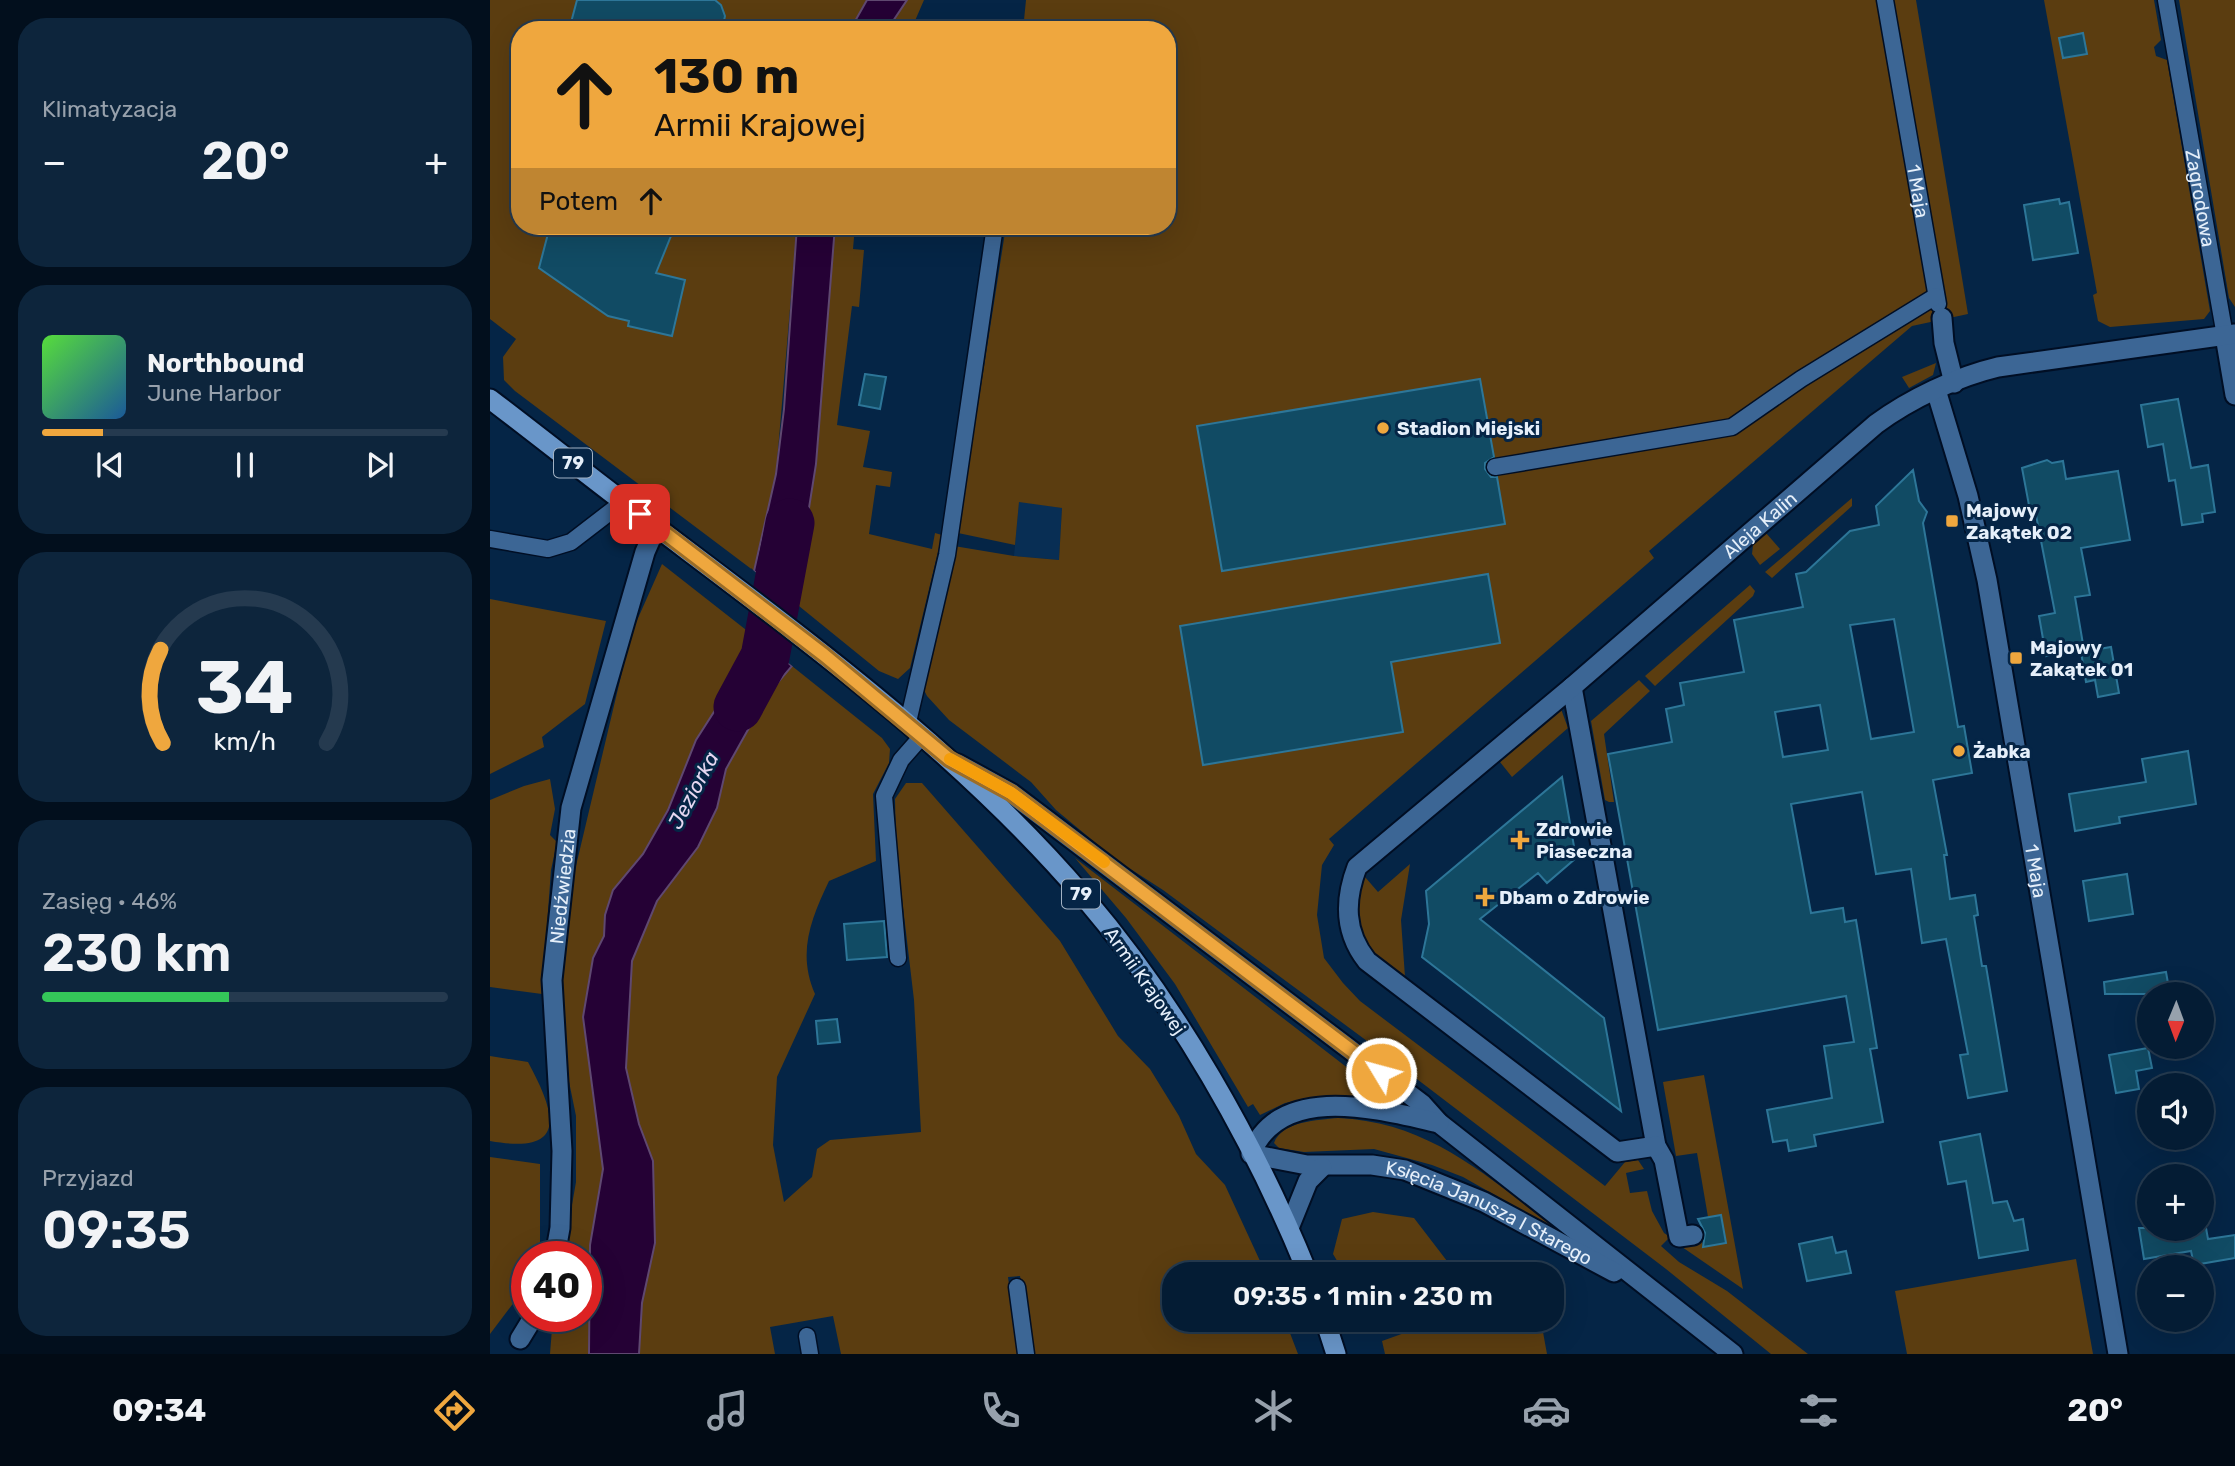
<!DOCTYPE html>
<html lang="pl">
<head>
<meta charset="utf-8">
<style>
  :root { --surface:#041c34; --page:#0d253c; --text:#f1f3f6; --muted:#97a1ac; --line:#253a4f; --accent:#efa73e }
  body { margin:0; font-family:Rubik,sans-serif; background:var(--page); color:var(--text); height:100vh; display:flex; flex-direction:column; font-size:26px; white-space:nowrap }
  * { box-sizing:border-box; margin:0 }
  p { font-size:23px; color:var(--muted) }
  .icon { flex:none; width:38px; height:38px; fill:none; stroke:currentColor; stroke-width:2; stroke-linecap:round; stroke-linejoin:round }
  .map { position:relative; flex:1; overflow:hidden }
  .sheet { display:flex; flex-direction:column; gap:18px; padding:18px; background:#020f1d; width:490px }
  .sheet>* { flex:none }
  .banner { position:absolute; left:21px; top:21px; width:665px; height:214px; border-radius:28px; box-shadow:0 7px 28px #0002,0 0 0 2px var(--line); background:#efa73e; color:#111; overflow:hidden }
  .needle { width:46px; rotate:181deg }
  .controls { position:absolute; left:1647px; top:982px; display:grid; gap:14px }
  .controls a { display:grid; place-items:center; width:77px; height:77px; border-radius:50%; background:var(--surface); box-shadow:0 7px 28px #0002,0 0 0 2px var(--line); font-size:35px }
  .speed { position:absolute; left:21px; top:1241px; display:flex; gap:14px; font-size:35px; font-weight:700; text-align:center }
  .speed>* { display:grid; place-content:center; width:91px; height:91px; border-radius:50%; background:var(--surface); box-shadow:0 7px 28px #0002,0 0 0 2px var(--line); line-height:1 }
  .speed .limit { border:10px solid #d22; background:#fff; color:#111 }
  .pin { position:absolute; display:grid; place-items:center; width:60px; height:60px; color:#fff; margin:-30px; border-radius:14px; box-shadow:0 4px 10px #0006 }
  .me { position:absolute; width:77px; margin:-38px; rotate:307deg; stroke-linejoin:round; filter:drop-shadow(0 0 5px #0008) }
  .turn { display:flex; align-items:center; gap:24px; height:147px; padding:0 28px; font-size:32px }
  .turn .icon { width:91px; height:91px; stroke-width:2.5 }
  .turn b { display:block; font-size:49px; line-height:60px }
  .then { display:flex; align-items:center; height:66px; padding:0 28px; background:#0003; gap:14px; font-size:26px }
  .big { font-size:52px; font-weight:600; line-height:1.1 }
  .sheet .tile { flex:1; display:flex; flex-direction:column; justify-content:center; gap:10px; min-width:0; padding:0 24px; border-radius:28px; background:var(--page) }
  .sheet .dial { align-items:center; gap:0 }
  .dial svg { height:182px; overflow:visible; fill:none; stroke:var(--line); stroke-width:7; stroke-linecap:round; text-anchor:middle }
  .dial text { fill:var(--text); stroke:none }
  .song { display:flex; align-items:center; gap:21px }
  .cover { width:84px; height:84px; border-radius:10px; background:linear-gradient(135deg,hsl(110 70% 55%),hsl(210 70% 35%)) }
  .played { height:7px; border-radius:4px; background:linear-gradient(90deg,var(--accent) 15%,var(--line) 15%) }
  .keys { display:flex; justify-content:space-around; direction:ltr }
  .heat { display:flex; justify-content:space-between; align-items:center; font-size:38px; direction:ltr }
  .charge { height:10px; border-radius:5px; background:linear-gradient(90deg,#34c759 46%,var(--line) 0) }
  .trip { position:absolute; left:672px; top:1262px; width:402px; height:70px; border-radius:28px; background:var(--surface); box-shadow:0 7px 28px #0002,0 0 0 2px var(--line); font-weight:600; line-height:70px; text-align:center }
  .tabs { display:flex; height:112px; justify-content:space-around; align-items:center; background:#020b15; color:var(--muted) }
  .tabs .icon { width:49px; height:49px }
  .tabs .selected { color:var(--accent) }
  .tabs b { font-size:32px; color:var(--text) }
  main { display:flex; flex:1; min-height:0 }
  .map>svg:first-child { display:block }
  .built { fill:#082e54 }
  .green { fill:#5b3d10 }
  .water { fill:#250135; stroke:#5f4870; stroke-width:2 }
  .pier { fill:#052546 }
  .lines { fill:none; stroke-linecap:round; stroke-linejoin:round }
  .river { stroke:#250135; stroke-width:49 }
  .building { fill:#114b64; stroke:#2d7698; stroke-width:2; fill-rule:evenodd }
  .service-casing { stroke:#000e24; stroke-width:19 }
  .minor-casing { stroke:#000e24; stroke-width:23 }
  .tertiary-casing { stroke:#000e24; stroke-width:23 }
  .primary-casing { stroke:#000e24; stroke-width:23 }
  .service { stroke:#3c6695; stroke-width:16 }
  .minor { stroke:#3c6695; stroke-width:19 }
  .tertiary { stroke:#3c6695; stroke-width:19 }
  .primary { stroke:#6996c9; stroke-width:19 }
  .route-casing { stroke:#9b6d28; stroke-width:18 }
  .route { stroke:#efa73e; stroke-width:12 }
  .slow { stroke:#f59e0b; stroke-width:12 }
  .poi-dot { fill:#efa73e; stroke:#052546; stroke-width:2.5 }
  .labels { text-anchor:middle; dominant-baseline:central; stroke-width:6; stroke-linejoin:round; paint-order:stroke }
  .shield { fill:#052546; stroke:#a2b2c4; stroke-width:2 }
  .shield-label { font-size:18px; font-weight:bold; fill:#e5effa }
  .street-label { font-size:19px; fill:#e5effa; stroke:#052546 }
  .poi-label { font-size:19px; font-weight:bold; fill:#e5effa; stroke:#052546; text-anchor:start }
  .water-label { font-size:21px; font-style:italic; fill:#e6d7f1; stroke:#052546 }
</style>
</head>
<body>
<main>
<section class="sheet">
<div class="tile"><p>Klimatyzacja</p>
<div class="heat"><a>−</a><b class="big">20°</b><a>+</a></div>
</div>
<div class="tile">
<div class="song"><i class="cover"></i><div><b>Northbound</b><p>June Harbor</p></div></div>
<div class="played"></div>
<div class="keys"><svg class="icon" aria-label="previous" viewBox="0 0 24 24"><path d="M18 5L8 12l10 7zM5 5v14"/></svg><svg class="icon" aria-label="pause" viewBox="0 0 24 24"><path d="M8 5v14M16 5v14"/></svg><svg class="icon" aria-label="next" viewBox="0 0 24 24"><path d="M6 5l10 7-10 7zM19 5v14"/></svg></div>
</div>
<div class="tile dial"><svg viewBox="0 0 100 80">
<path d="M14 69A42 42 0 1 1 86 69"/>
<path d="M14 69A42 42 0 0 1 13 28" stroke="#efa73e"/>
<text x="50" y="56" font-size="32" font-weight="700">34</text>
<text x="50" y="72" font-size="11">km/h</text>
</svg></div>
<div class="tile"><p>Zasięg · 46%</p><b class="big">230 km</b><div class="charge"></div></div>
<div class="tile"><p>Przyjazd</p><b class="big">09:35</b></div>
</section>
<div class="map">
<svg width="1745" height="1354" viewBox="0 0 1745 1354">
  <rect width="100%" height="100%" fill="#052546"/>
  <!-- built -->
  <path class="built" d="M529,501L572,508L569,560L524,556Z"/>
  <!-- green -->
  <path class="green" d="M0,0H377L360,30H30V226H307L286,474L264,571L25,391L14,380L13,357L26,339L0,319Z
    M417,0H434L421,30H397Z
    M536,0H1426L1478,314L1422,326L1159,551L1164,558L839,839L844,845L832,865L827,915L834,958L853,983L870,1001L1115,1186L1135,1162L1148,1160L1154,1169L1136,1173L1140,1193L1157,1191L1162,1211L1174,1233L1193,1245L1212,1241L1213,1247L1231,1215L1218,1217L1207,1153L1186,1156L1173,1082L1214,1075L1253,1289L1179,1238L1171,1246L1189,1262L1237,1291L1318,1354H1281L1176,1269L877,1041L673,890L625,859L566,810L541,782L459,720L437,696L432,686L464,546L524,556L569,560L572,508L529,502L525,545L468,533L516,226H677V30H533Z
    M1554,0H1664L1671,40L1664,47L1666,56L1677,60L1720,311L1714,319L1620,327L1608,321L1603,295L1607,293Z
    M1689,0H1745V307L1739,298Z
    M345,226H365L363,249L374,250L369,307L362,306L347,425L380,431L373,467L402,472L400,487L386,485L379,534L442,549L445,533L452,535L420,668L408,679L389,671L304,602L326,464Z
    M1446,363L1443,375L1419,388L1412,377Z
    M1362,498V506L1282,578L1275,572Z
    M1276,533L1290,549L1270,565L1262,554L1263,545Z
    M172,564L260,633L245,679L206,740L178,810L153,854L123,890L115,915L114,936L103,958L93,1017L113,1169L100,1245L99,1354H60L63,1316H96V1256H73L86,1182V1116L74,1057L73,979L85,870L141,634Z
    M1260,585L1265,591L1263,596L1165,686L1155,676Z
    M0,599L116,621L95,704L52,737L54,747L0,774Z
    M302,666L392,738L400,749L399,763L383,794L386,861L339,881C321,919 307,953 325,994L287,1077L283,1145L294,1202L322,1177L327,1149L340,1140L431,1132L424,1000L406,848L405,799L416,783H432L570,941L628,1036L660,1069L689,1116L706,1154L735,1185L776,1274H684V1320H795L808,1354H543L530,1276L518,1277L528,1354H351L343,1316L280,1327L285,1354H149L152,1303L165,1243L163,1161L149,1124L136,1068L142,961L167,901L208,847L227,808L236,770L278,694Z
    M1149,680L1160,691L1114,734L1124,802H1119L1115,800L1101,721Z
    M1071,709L1078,728L1022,777L1010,762Z
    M60,779L65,809L60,835L67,842L61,870L52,994L0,987V800L34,786Z
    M585,858L898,1099L825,1097L795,1103L770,1115L763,1104L758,1107L685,984L636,918Z
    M920,864L911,920L915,977C905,969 892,962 884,952C867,933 865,900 875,877L888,892Z
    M0,1056L38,1062C66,1114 79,1155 0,1141Z
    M848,1118C944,1122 1002,1182 1077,1236L973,1177L942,1165L884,1149L814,1152L789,1148L784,1143C792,1121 828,1120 848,1118Z
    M0,1157L50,1164V1244L46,1256H37V1285L0,1334Z
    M883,1212L924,1218L967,1274H855L843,1254L852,1219Z
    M1586,1259L1603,1354H1417L1405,1291Z
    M931,1320H1029L1053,1332L1057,1354H895L892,1341L931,1327Z"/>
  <!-- water -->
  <path class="water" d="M377,0H417L397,30H360Z
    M307,226H345L326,464L304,602L264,571L286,474L294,409Z
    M260,633L302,666L278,694L236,769L227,808L208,847L167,901L142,961L136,1068L149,1124L163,1161L165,1243L152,1303L149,1354H99L100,1245L113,1169L93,1017L103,958L114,936L115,915L123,890L153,854L178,810L206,740L245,679Z"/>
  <!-- pier -->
  <path class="pier" d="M261,568L264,571L306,604L302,605L262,574Z
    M262,630L304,663L305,668L257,631Z"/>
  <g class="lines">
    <!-- river -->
    <path class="river" d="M248,707L275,657L300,523"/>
  </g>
  <!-- building -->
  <path class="building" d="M87,0H225L231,5L235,16L232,30H79Z
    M1593,33L1597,54L1573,58L1569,38Z
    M1569,199L1570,204L1579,202L1588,253L1543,260L1534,205Z
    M60,226H185L166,273L195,280L182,336L138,326L139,321L118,316L49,268Z
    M375,374L396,377L390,409L369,405Z
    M990,379L1004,457L995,463V469L1001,477H1007L1015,524L732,571L707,426Z
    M1688,399L1701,468L1718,465L1725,512L1712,514L1713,522L1692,525L1685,480L1679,481L1673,444L1658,447L1651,405Z
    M1557,460L1562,463L1573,461L1576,479L1628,471L1640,540L1591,548L1600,595L1585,597L1594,650L1556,656L1549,616L1565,613L1546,515L1541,516L1532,468Z
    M1423,470L1429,501L1437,512L1433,523L1468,727L1474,726L1482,773L1443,780L1457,855H1454L1460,899L1485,895L1488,915L1484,916L1492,966H1496L1517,1091L1478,1098L1470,1055L1478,1054L1456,939L1432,943L1421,869L1386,874L1372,792L1301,804L1321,913L1353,908L1355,922L1366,920L1387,1048L1380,1049L1393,1122L1324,1135L1326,1146L1299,1151L1297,1140L1283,1142L1277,1110L1342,1098L1334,1046L1364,1042L1356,996L1168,1030L1118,754L1182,742L1176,709L1194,705L1190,683L1254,672L1244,620L1313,607L1306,574L1316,572L1360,531L1389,525L1386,506ZM1404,619L1424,732L1381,739L1360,625ZM1330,705L1338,750L1293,757L1285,712Z
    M998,574L1010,643L901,662L913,732L713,765L690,626Z
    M1621,647L1629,693L1608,697L1605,680L1596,682L1591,652Z
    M1698,751L1706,804L1629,817L1630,823L1585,831L1579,794L1656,782L1652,759Z
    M1072,777L1086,858L1057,883L1048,873L990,919L1114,1018L1131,1111L932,957L939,924L936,891Z
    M1637,874L1643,914L1599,921L1593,881Z
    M394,921L397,957L357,960L354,924Z
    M1676,972L1680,994H1615L1614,982Z
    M347,1019L350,1042L328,1044L326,1021Z
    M1658,1048L1662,1068L1646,1071L1649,1089L1626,1093L1619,1055Z
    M1490,1134L1503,1203L1517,1201L1524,1221L1533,1219L1538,1250L1489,1258L1476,1181L1458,1184L1450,1142Z
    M1231,1215L1236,1243L1213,1247L1215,1233L1208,1219Z
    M1649,1228H1716L1718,1239L1745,1235V1258L1704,1265L1701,1251L1654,1259Z
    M1342,1237L1346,1253L1356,1251L1361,1273L1317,1281L1309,1244Z"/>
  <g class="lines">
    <!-- service casing -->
    <g class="service-casing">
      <g id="service">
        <path id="s1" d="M1395,0L1448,304"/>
        <path id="s2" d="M1676,0L1735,336"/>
        <path d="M1005,467L1242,427L1311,379L1446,296"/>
        <path d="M0,539L58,549L81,542L133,502"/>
        <path d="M418,722L457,555L505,226"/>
        <path d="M408,958L394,796L411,760L433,735"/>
        <path d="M527,1287L536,1354"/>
        <path d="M317,1336L320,1354"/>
      </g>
    </g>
    <!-- minor casing -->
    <g class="minor-casing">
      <g id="minor">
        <path d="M1452,318L1454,343L1464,383"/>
        <path d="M1735,336L1745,395"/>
        <path id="s3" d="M1446,390L1478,496L1497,580L1628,1354"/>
        <path d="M1082,687L1166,1146L1174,1160L1189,1237L1203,1235"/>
        <path id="s4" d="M1166,1146L1127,1152L877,961C854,932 854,901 867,867L1082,687L1386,424C1420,399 1466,377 1508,367L1745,334"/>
        <path id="s5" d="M65,1256L70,1228L72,1151L62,980L81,808L155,552L166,527"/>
        <path d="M30,1339L44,1316"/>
      </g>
    </g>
    <!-- tertiary casing -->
    <g class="tertiary-casing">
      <g id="tertiary">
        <path d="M468,764L521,793L932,1104L949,1123L1243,1354"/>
        <path id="s6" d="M949,1123C891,1110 790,1081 761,1154L817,1165H882L915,1170L994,1202L1124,1272"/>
        <path d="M799,1228L818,1181L832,1167"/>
      </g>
    </g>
    <!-- primary casing -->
    <g class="primary-casing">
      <path id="primary" d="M0,399C55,441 109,484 165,526C316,640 470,752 594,897C687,1006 764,1141 818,1274
        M835,1320L846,1354"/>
    </g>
    <!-- service -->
    <use href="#service" class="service"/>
    <!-- minor -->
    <use href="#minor" class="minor"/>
    <!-- tertiary -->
    <use href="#tertiary" class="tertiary"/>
    <!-- primary -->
    <use href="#primary" class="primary"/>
  </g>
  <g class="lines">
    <!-- route casing -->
    <g class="route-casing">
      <path id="route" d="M150,514L334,655L459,759L521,793L891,1073"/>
    </g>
    <!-- route -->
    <use href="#route" class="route"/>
    <!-- slow -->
    <path class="slow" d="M460,759L521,793L614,862"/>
  </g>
  <!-- markers -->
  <g class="poi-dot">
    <circle cx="893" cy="428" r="7"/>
    <rect x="1455" y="514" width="14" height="14" rx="3.5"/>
    <rect x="1519" y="651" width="14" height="14" rx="3.5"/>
    <circle cx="1469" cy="751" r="7"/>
    <path d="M1026.5 829.5h7v7h7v7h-7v7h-7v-7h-7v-7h7z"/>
    <path d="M991.5 886.5h7v7h7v7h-7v7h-7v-7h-7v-7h7z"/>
  </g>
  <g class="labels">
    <!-- shield labels -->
    <g class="shield">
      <rect x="64" y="448.5" width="38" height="29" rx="5"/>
      <rect x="572" y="879.5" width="38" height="29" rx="5"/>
    </g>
    <g class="shield-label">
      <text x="83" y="463">79</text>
      <text x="591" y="894">79</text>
    </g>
    <!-- street labels -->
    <g class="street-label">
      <text stroke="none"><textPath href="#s1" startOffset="194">1 Maja</textPath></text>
      <text stroke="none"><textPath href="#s2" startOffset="201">Zagrodowa</textPath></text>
      <text stroke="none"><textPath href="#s4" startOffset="982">Aleja Kalin</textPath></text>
      <text stroke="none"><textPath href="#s3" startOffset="492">1 Maja</textPath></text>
      <text stroke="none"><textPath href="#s5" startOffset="371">Niedźwiedzia</textPath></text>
      <text transform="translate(655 981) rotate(55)">Armii Krajowej</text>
      <text stroke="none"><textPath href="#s6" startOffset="458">Księcia Janusza I Starego</textPath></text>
    </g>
    <!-- poi labels -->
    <g class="poi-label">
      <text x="907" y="428">Stadion Miejski</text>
      <text x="1476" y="510">Majowy<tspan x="1476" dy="22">Zakątek 02</tspan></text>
      <text x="1540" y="647">Majowy<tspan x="1540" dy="22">Zakątek 01</tspan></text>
      <text x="1483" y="751">Żabka</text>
      <text x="1046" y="829">Zdrowie<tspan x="1046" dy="22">Piaseczna</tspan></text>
      <text x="1009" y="897">Dbam o Zdrowie</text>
    </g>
    <!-- water labels -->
    <g class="water-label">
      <text transform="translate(203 790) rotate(-62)">Jeziorka</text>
    </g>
  </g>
</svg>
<div class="controls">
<a><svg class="needle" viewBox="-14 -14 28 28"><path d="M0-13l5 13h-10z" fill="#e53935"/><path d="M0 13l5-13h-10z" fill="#97a1ac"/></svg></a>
<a><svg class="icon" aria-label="sound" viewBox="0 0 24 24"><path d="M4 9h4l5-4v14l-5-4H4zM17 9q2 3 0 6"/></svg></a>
<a>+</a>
<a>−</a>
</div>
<div class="speed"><div class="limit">40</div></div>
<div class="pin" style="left:150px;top:514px;background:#d93025"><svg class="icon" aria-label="arrive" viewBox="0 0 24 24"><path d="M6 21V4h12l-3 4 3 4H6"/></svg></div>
<svg class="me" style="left:891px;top:1073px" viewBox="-20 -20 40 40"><circle r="17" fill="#efa73e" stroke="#fff" stroke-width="3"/><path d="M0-11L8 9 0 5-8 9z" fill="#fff"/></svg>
<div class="trip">09:35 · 1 min · 230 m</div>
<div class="banner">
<div class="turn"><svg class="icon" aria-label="ahead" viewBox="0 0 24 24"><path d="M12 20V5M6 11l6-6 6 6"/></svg><div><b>130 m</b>Armii Krajowej</div></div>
<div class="then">Potem<svg class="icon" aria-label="ahead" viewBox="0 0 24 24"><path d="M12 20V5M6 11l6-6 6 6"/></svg></div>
</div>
</div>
</main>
<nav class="tabs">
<b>09:34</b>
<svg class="icon selected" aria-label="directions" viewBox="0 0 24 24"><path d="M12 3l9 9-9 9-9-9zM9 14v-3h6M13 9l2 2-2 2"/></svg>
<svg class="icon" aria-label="music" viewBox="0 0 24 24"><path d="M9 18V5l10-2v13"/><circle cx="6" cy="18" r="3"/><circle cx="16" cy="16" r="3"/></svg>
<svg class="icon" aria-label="phone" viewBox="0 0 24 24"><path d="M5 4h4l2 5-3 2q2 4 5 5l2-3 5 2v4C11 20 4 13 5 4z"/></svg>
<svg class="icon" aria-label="climate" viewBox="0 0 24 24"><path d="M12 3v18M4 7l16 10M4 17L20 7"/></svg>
<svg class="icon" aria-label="car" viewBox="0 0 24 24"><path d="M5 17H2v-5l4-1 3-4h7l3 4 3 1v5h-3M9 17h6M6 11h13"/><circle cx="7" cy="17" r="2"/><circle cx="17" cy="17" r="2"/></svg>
<svg class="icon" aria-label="filters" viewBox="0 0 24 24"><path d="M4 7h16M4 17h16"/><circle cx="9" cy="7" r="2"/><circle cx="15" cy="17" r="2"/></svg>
<b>20°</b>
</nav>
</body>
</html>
